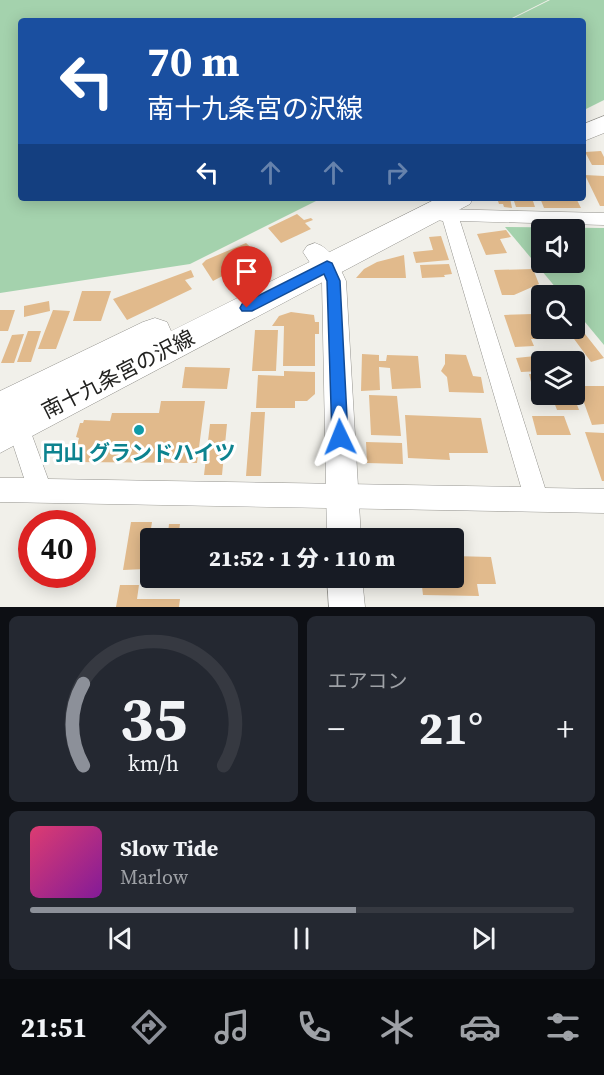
<!DOCTYPE html>
<html lang="ja">
<head>
<meta charset="utf-8">
<style>
  :root { --surface:#171b24; --page:#242831; --text:#f1f3f6; --muted:#9ea1a6; --line:#363941; --accent:#8c9099 }
  body { margin:0; font-family:"Source Serif 4","Noto Sans JP",serif; background:var(--page); color:var(--text); height:100vh; display:flex; flex-direction:column; font-size:22px; white-space:nowrap }
  * { box-sizing:border-box; margin:0 }
  p { font-size:20px; color:var(--muted) }
  .icon { flex:none; width:33px; height:33px; fill:none; stroke:currentColor; stroke-width:2; stroke-linecap:round; stroke-linejoin:round }
  .map { position:relative; height:607px; overflow:hidden }
  .details { display:flex; flex-direction:column; gap:9px; padding:9px; background:#0d0f14; flex:1 }
  .details>* { flex:none }
  .hud { position:absolute; left:18px; top:18px; width:568px; height:183px; border-radius:6px; box-shadow:0 3px 15px #0003; background:#1a4fa0; color:#fff; overflow:hidden }
  .buttons { position:absolute; left:531px; top:219px; display:grid; gap:12px }
  .buttons a { display:grid; place-items:center; width:54px; height:54px; border-radius:6px; background:var(--surface); box-shadow:0 3px 15px #0003; font-size:30px }
  .speed { position:absolute; left:18px; top:510px; display:flex; gap:12px; font-size:30px; font-weight:700; text-align:center }
  .speed>* { display:grid; place-content:center; width:78px; height:78px; border-radius:50%; background:var(--surface); box-shadow:0 3px 15px #0003; line-height:1 }
  .speed .limit { border:9px solid #d22; background:#fff; color:#111 }
  .pin { position:absolute; display:grid; place-items:center; width:51px; height:51px; color:#fff; margin:-62px -26px; border-radius:50% 50% 50% 0; rotate:-45deg; box-shadow:0 0 6px #0007 }
  .pin .icon { rotate:45deg }
  .me { position:absolute; width:66px; margin:-33px; rotate:358deg; stroke-linejoin:round; filter:drop-shadow(0 0 4px #0008) }
  .turn { display:flex; align-items:center; gap:21px; height:126px; padding:0 30px; font-size:27px }
  .turn .icon { width:78px; height:78px; stroke-width:2.5 }
  .turn b { display:block; font-size:42px; line-height:51px }
  .lanes { display:flex; align-items:center; height:57px; padding:0 30px; background:#0003; justify-content:center; gap:30px; direction:ltr }
  .lanes .off { opacity:.35 }
  .big { font-size:45px; font-weight:800; line-height:1.1 }
  .details .tile { flex:1; display:flex; flex-direction:column; justify-content:center; gap:9px; min-width:0; padding:0 21px; border-radius:9px; background:var(--page) }
  .details .dial { align-items:center; gap:0 }
  .dial svg { height:156px; overflow:visible; fill:none; stroke:var(--line); stroke-width:7; stroke-linecap:round; text-anchor:middle }
  .dial text { fill:var(--text); stroke:none }
  .song { display:flex; align-items:center; gap:18px }
  .cover { width:72px; height:72px; border-radius:9px; background:linear-gradient(135deg,hsl(340 70% 55%),hsl(290 70% 35%)) }
  .played { height:6px; border-radius:3px; background:linear-gradient(90deg,var(--accent) 60%,var(--line) 60%) }
  .keys { display:flex; justify-content:space-around; direction:ltr }
  .heat { display:flex; justify-content:space-between; align-items:center; font-size:33px; direction:ltr }
  .details .tiles { flex:1; display:grid; gap:9px; grid-template-columns:1fr 1fr }
  .tile:last-child { grid-column:span 2 }
  .trip { position:absolute; left:140px; top:528px; width:324px; height:60px; border-radius:6px; background:var(--surface); box-shadow:0 3px 15px #0003; font-weight:800; line-height:60px; text-align:center }
  .tabs { display:flex; height:96px; justify-content:space-around; align-items:center; background:#090b0e; color:var(--muted) }
  .tabs .icon { width:42px; height:42px }
  .tabs .current { color:var(--accent) }
  .tabs b { font-size:27px; color:var(--text) }
  .map>svg:first-child { display:block }
  .green { fill:#a4d2ad; fill-rule:evenodd }
  .building { fill:#e1ba8c }
  .lines { fill:none; stroke-linecap:round; stroke-linejoin:round }
  .minor-casing { stroke:#94938e; stroke-width:1 }
  .tertiary-casing { stroke:#94938e; stroke-width:1 }
  .primary-casing { stroke:#94938e; stroke-width:1 }
  .minor { fill:#fff; fill-rule:evenodd }
  .tertiary { fill:#fff; fill-rule:evenodd }
  .primary { fill:#fff; fill-rule:evenodd }
  .route { fill:#1a73e8; stroke:#114b97; stroke-width:1.5 }
  .culture-dot { fill:#0f9aa8; stroke:#fff; stroke-width:2 }
  .labels { text-anchor:middle; dominant-baseline:central; stroke-width:6; stroke-linejoin:round; paint-order:stroke }
  .street-label { font-size:21px; fill:#222220; stroke:#fff }
  .culture-label { font-size:21px; font-weight:bold; fill:#0d838f; stroke:#fff }
</style>
</head>
<body>
<div class="map">
<svg width="604" height="607" viewBox="0 0 604 607">
  <rect width="100%" height="100%" fill="#f1f0ea"/>
  <!-- green -->
  <path class="green" d="M0,0H548L506,21H21V198H322L190,264L0,293Z
    M550,0H604V100L584,110V21H508Z
    M505,227L604,228V345L575,310L574,296L562,295ZM542,230H574V262H542Z"/>
  <!-- building -->
  <path class="building" d="M601,151L604,157V165H592L585,152Z
    M585,175L604,176V206H600Z
    M497,198H510L512,208L504,207L503,204H499Z
    M513,198H532L535,207H516Z
    M540,198H576L581,208H544Z
    M297,214L304,220L311,218L313,220L305,223L311,229L281,243L268,228Z
    M506,230L511,237L500,239L507,253L486,255L477,234Z
    M441,236L449,260L416,263L413,252L433,250L429,237Z
    M246,243L260,256L213,281L202,264L206,260Z
    M404,255L406,278H356L364,269L377,262Z
    M449,264L452,274L444,275L445,277L422,278L420,265Z
    M533,269L539,284L514,295H502L494,270Z
    M191,270L194,277L185,280L192,289L127,320L113,299Z
    M82,291H111L101,321H73Z
    M49,301L50,311L24,317V306Z
    M0,310H15L8,331H0Z
    M53,310L70,311L56,349H38Z
    M291,312L314,315L315,322H319V334H315V366H283L284,326H272L279,316Z
    M532,314L542,339H531L534,346L515,347L504,315Z
    M574,320L604,358L591,362L566,328H574Z
    M255,330H278L276,371H252Z
    M28,331H41L31,362H17Z
    M24,334L14,363H1L12,335Z
    M362,354L379,355V361H386L387,355L418,356L421,388L392,389L390,368L379,367L380,390L361,391Z
    M445,354L466,355L473,376L481,377L484,393L449,392L447,377L441,371L445,364Z
    M545,355L548,362H542V371L521,372L516,358Z
    M185,367L230,368L227,389L182,388Z
    M284,371L315,372V394L307,401H295V408H256L258,375L284,376Z
    M529,374H542V394H534Z
    M578,386H604V424L592,425Z
    M551,394H573L579,410H557Z
    M369,395L397,396L401,436L371,435Z
    M161,401H205L197,463L73,462L79,438L76,437L80,423H83L84,420L110,421L112,413H159Z
    M251,412H265L261,476H246Z
    M405,415L481,418L488,453H449L450,460L408,458Z
    M532,416H564L571,435H537Z
    M210,424H227L222,475H204Z
    M585,432L604,433V481H602Z
    M366,442L402,443L403,464L367,463Z
    M131,522H152L145,569L123,570Z
    M169,524H180L178,538H155L156,533H168Z
    M212,529L237,530L236,538H211Z
    M193,531H207V538H184Z
    M453,556L491,557L496,584H477L479,596L423,595L421,578H453Z
    M120,585H139L137,599H180L179,607H116Z"/>
  <g class="lines">
    <!-- minor casing -->
    <g class="minor-casing">
      <path id="minor" d="M438,209L604,213V225L460,221L545,488L604,489V513L0,502V478H24L7,426L10,419L18,416L26,419L48,479L521,487L443,221L432,219L429,215L432,211Z"/>
    </g>
    <!-- tertiary casing -->
    <g class="tertiary-casing">
      <path id="tertiary" d="M315,243C332,248 339,266 346,281L361,538H327L322,281L303,252L307,246Z
        M327,578H362L365,607H329Z"/>
    </g>
    <!-- primary casing -->
    <g class="primary-casing">
      <path id="primary" d="M604,116V133L584,141V124Z
        M438,198H473L470,204L0,453V391L143,322L155,318L167,322L171,331Z"/>
    </g>
    <!-- minor -->
    <use href="#minor" class="minor"/>
    <!-- tertiary -->
    <use href="#tertiary" class="tertiary"/>
    <!-- primary -->
    <use href="#primary" class="primary"/>
  </g>
  <!-- route -->
  <path class="route" d="M327,261L332,263L340,281L348,437L346,443L340,445L334,443L332,437L327,281L324,274L252,311H242L240,308L242,304Z"/>
  <!-- markers -->
  <circle class="culture-dot" cx="139" cy="430" r="6"/>
  <g class="labels">
    <!-- street labels -->
    <g class="street-label">
      <text transform="translate(118 374) rotate(-27)">南十九条宮の沢線</text>
    </g>
    <!-- culture labels -->
    <g class="culture-label">
      <text x="139" y="452">円山 グランドハイツ</text>
    </g>
  </g>
</svg>
<div class="buttons">
<a><svg class="icon" aria-label="sound" viewBox="0 0 24 24"><path d="M4 9h4l5-4v14l-5-4H4zM17 9q2 3 0 6"/></svg></a>
<a><svg class="icon" aria-label="search" viewBox="0 0 24 24"><circle cx="10" cy="10" r="6"/><path d="M15 15l6 6"/></svg></a>
<a><svg class="icon" aria-label="layers" viewBox="0 0 24 24"><path d="M12 4l9 5-9 5-9-5zM3 14l9 5 9-5"/></svg></a>
</div>
<div class="speed"><div class="limit">40</div></div>
<div class="pin" style="left:247px;top:308px;background:#d93025"><svg class="icon" aria-label="arrive" viewBox="0 0 24 24"><path d="M6 21V4h12l-3 4 3 4H6"/></svg></div>
<svg class="me" style="left:340px;top:437px" viewBox="-20 -20 40 40"><path d="M0-17L14 15 0 8-14 15z" fill="#1a73e8" stroke="#fff" stroke-width="4"/></svg>
<div class="trip">21:52 · 1 分 · 110 m</div>
<div class="hud">
<div class="turn"><svg class="icon" aria-label="left" viewBox="0 0 24 24"><path d="M17 20v-9H6M10 6l-5 5 5 5"/></svg><div><b>70 m</b>南十九条宮の沢線</div></div>
<div class="lanes"><svg class="icon" aria-label="left" viewBox="0 0 24 24"><path d="M17 20v-9H6M10 6l-5 5 5 5"/></svg><svg class="icon off" aria-label="ahead" viewBox="0 0 24 24"><path d="M12 20V5M6 11l6-6 6 6"/></svg><svg class="icon off" aria-label="ahead" viewBox="0 0 24 24"><path d="M12 20V5M6 11l6-6 6 6"/></svg><svg class="icon off" aria-label="right" viewBox="0 0 24 24"><path d="M7 20v-9h11M14 6l5 5-5 5"/></svg></div>
</div>
</div>
<section class="details">
<div class="tiles">
<div class="tile dial"><svg viewBox="0 0 100 80">
<path d="M14 69A42 42 0 1 1 86 69"/>
<path d="M14 69A42 42 0 0 1 14 27" stroke="#8c9099"/>
<text x="50" y="56" font-size="32" font-weight="700">35</text>
<text x="50" y="72" font-size="11">km/h</text>
</svg></div>
<div class="tile"><p>エアコン</p>
<div class="heat"><a>−</a><b class="big">21°</b><a>+</a></div>
</div>
<div class="tile">
<div class="song"><i class="cover"></i><div><b>Slow Tide</b><p>Marlow</p></div></div>
<div class="played"></div>
<div class="keys"><svg class="icon" aria-label="previous" viewBox="0 0 24 24"><path d="M18 5L8 12l10 7zM5 5v14"/></svg><svg class="icon" aria-label="pause" viewBox="0 0 24 24"><path d="M8 5v14M16 5v14"/></svg><svg class="icon" aria-label="next" viewBox="0 0 24 24"><path d="M6 5l10 7-10 7zM19 5v14"/></svg></div>
</div>
</div>
</section>
<nav class="tabs">
<b>21:51</b>
<svg class="icon current" aria-label="directions" viewBox="0 0 24 24"><path d="M12 3l9 9-9 9-9-9zM9 14v-3h6M13 9l2 2-2 2"/></svg>
<svg class="icon" aria-label="music" viewBox="0 0 24 24"><path d="M9 18V5l10-2v13"/><circle cx="6" cy="18" r="3"/><circle cx="16" cy="16" r="3"/></svg>
<svg class="icon" aria-label="phone" viewBox="0 0 24 24"><path d="M5 4h4l2 5-3 2q2 4 5 5l2-3 5 2v4C11 20 4 13 5 4z"/></svg>
<svg class="icon" aria-label="climate" viewBox="0 0 24 24"><path d="M12 3v18M4 7l16 10M4 17L20 7"/></svg>
<svg class="icon" aria-label="car" viewBox="0 0 24 24"><path d="M5 17H2v-5l4-1 3-4h7l3 4 3 1v5h-3M9 17h6M6 11h13"/><circle cx="7" cy="17" r="2"/><circle cx="17" cy="17" r="2"/></svg>
<svg class="icon" aria-label="filters" viewBox="0 0 24 24"><path d="M4 7h16M4 17h16"/><circle cx="9" cy="7" r="2"/><circle cx="15" cy="17" r="2"/></svg>
</nav>
</body>
</html>
